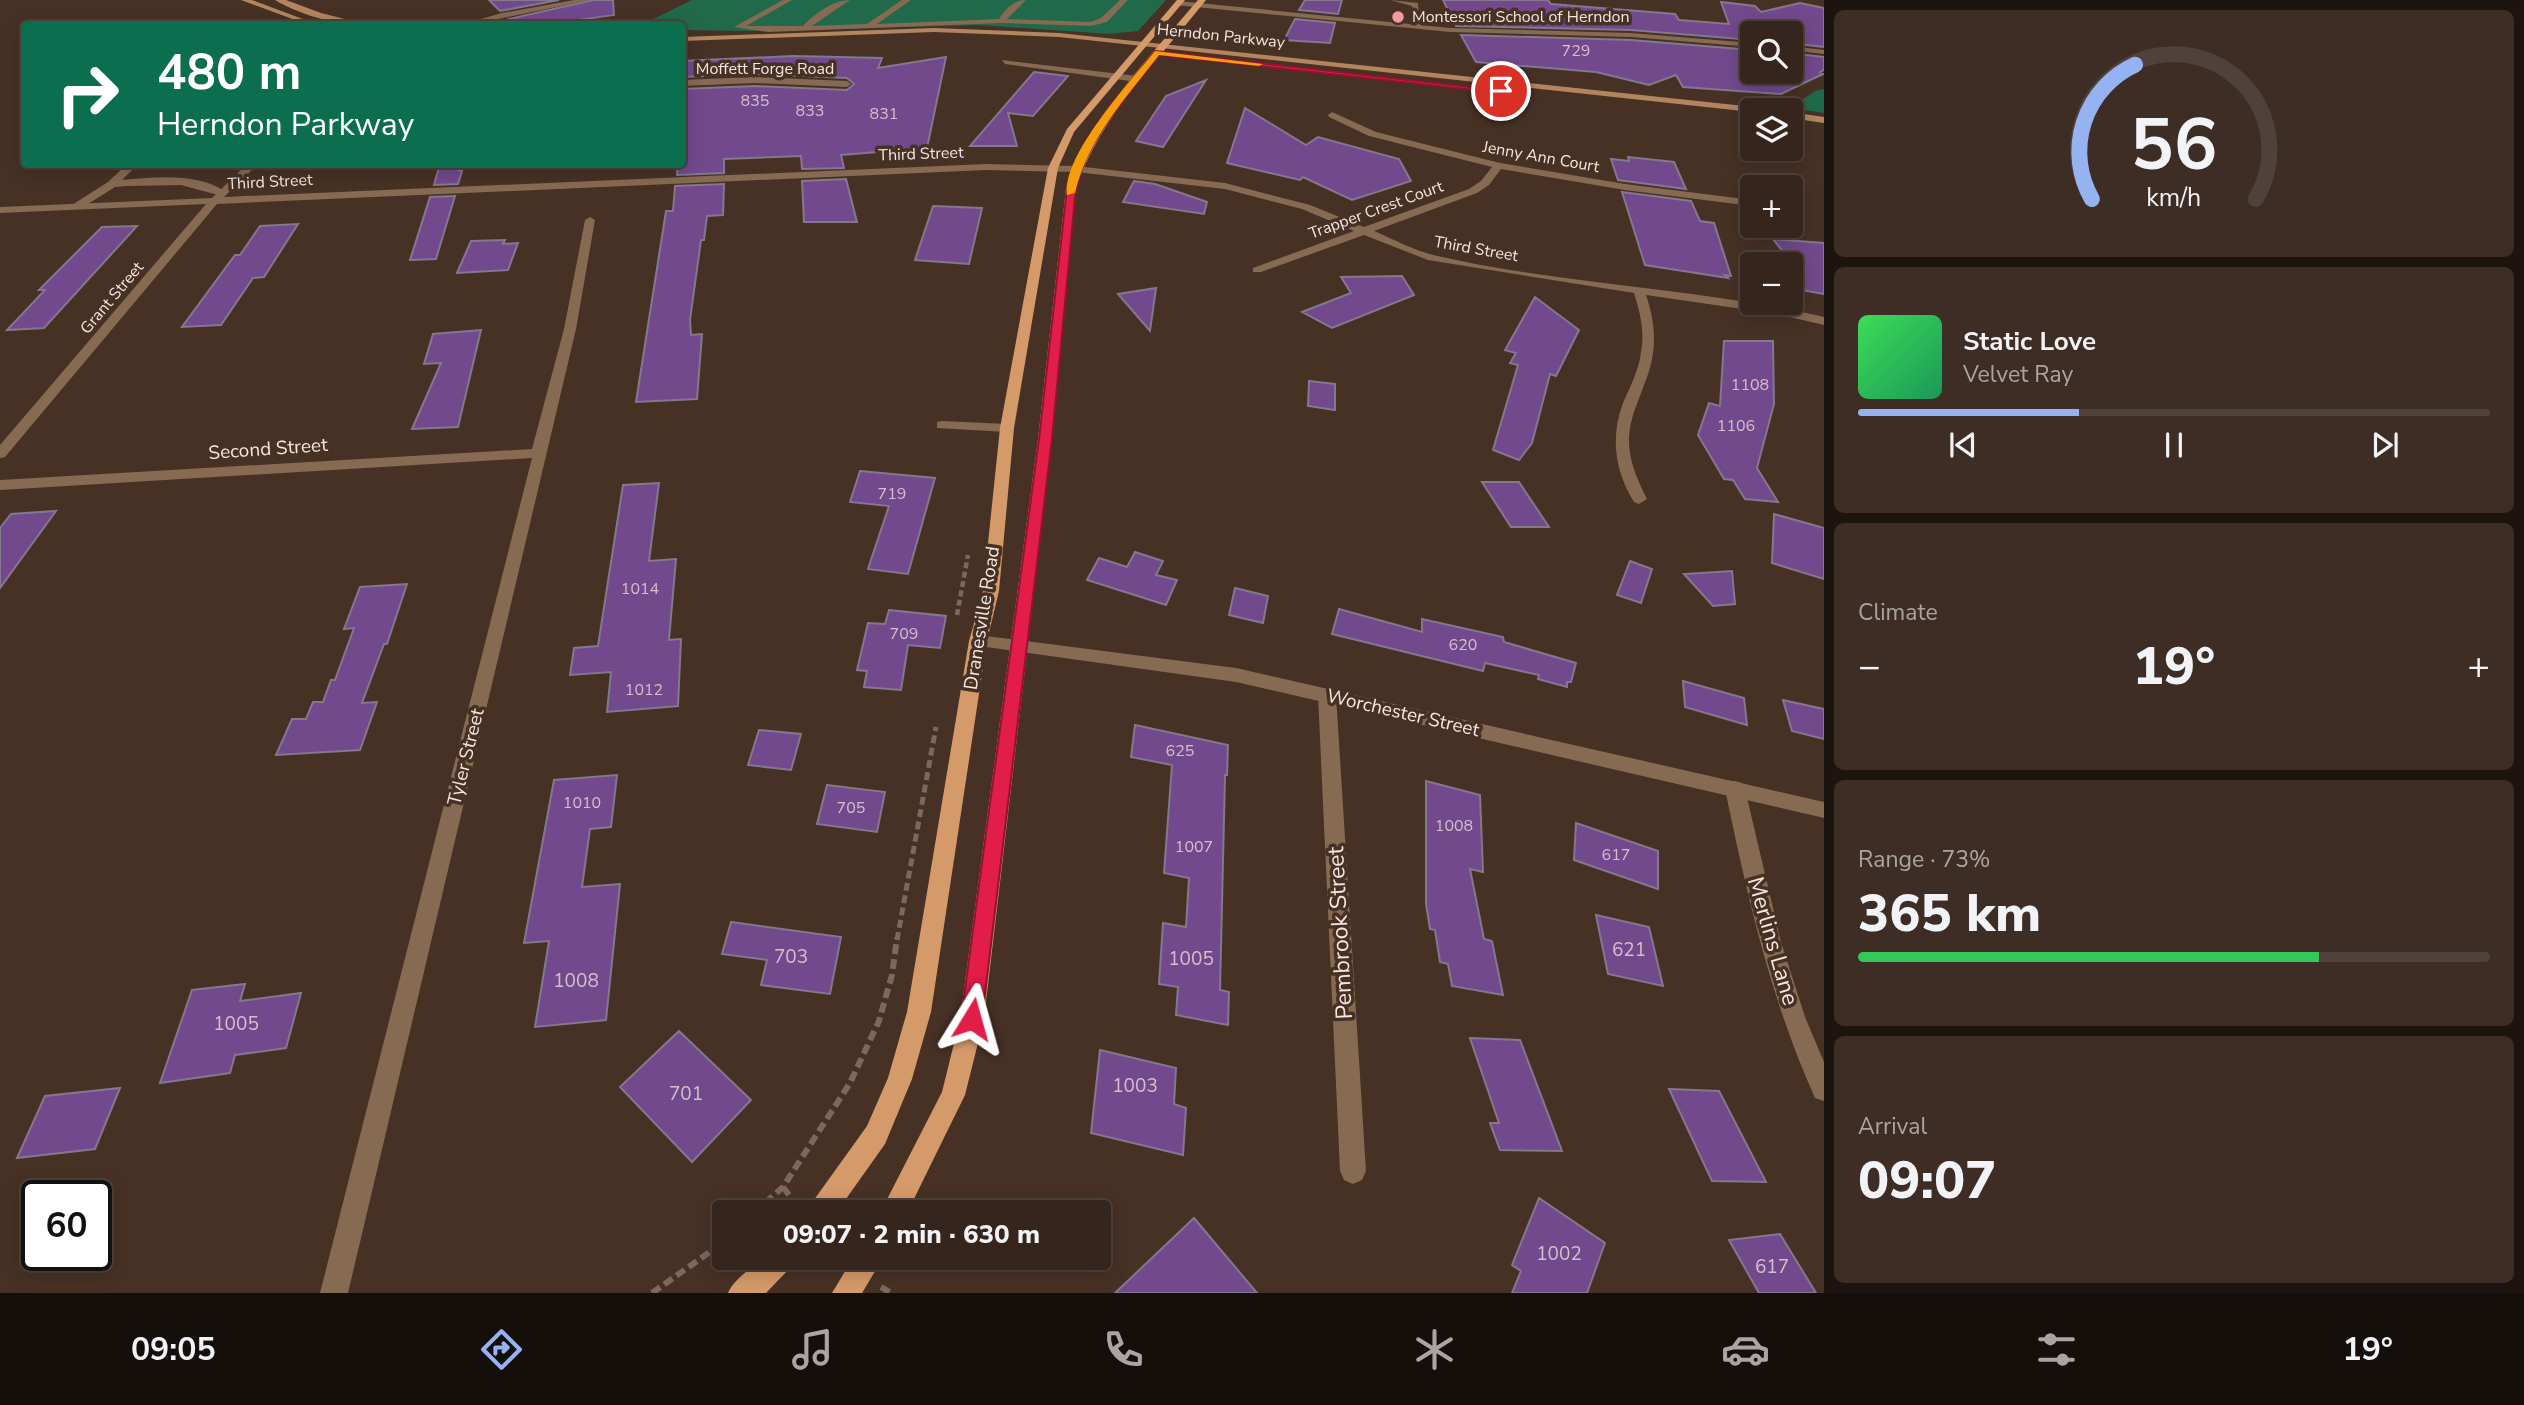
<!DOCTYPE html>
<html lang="en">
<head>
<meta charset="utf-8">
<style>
  :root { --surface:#35251c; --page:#3d2d25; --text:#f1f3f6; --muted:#aaa5a3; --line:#4f423b; --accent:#95b2f1 }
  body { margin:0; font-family:"Nunito Sans",sans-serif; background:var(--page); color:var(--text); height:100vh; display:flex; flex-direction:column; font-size:26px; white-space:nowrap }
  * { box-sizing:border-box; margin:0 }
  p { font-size:23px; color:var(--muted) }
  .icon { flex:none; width:38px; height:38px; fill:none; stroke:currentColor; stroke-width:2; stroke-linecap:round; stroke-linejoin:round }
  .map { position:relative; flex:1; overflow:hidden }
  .side { display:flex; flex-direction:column; gap:10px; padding:10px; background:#1d140f; width:700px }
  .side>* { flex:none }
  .guide { position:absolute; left:21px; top:21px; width:665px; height:147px; border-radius:7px; box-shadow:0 4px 18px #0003,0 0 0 2px var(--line); background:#0b6e4f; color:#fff; overflow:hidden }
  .controls { position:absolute; left:1740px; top:21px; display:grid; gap:14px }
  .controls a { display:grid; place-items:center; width:63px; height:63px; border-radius:7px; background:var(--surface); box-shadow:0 4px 18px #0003,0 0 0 2px var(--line); font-size:35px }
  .speed { position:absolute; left:21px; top:1180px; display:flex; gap:14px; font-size:35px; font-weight:700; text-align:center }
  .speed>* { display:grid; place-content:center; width:91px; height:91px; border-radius:50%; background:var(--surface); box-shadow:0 4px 18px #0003,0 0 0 2px var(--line); line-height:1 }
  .speed .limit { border:4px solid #111; border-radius:10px; background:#fff; color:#111 }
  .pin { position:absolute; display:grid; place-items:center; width:60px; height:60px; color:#fff; margin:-30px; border:4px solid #fff; border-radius:50%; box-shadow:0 2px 7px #0007 }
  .me { position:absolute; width:77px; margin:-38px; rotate:8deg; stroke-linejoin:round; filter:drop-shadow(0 0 5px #0008) }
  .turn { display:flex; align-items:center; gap:24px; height:147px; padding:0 21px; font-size:32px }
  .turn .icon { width:91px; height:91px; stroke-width:2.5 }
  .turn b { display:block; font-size:49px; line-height:60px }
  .big { font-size:52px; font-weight:800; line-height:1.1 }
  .side .tile { flex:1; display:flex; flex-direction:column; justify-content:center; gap:10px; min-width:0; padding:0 24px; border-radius:10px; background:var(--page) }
  .side .dial { align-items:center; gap:0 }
  .dial svg { height:182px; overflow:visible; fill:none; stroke:var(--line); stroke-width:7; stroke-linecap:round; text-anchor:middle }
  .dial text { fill:var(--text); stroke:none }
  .song { display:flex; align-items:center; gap:21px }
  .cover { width:84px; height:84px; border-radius:10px; background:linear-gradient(135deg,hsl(130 70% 55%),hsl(150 70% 35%)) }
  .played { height:7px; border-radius:4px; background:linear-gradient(90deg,var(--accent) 35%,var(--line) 35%) }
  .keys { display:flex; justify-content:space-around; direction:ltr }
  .heat { display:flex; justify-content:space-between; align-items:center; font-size:38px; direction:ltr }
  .charge { height:10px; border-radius:5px; background:linear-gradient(90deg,#34c759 73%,var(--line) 0) }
  .trip { position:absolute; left:712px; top:1200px; width:399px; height:70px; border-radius:7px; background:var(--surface); box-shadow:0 4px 18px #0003,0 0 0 2px var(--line); font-weight:800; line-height:70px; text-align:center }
  .dock { display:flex; height:112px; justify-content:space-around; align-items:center; background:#150f0b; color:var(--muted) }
  .dock .icon { width:49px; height:49px }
  .dock .on { color:var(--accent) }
  .dock b { font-size:32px; color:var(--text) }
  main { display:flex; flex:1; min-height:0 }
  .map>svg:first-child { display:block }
  .green { fill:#21694b }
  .building { fill:#72498d; stroke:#84778e; stroke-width:2 }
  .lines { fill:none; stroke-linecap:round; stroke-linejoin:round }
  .path-far2 { stroke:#7c685d; stroke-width:4.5; stroke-dasharray:6 3.5; stroke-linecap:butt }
  .path-far1 { stroke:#7c685d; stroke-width:5; stroke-dasharray:8 4.5; stroke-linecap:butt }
  .path { stroke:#7c685d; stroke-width:6; stroke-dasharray:10 5; stroke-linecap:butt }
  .service { fill:#866a52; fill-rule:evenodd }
  .minor { fill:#866a52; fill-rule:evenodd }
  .tertiary { fill:#866a52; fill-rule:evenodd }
  .secondary { fill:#b3855f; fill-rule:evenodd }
  .primary { fill:#d59a69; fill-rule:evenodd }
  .route { fill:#e11d48; stroke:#92132f; stroke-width:2 }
  .slow { fill:#f59e0b }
  .poi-dot { fill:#f49aa2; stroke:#473125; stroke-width:2.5 }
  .labels { text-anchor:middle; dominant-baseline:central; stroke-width:7; stroke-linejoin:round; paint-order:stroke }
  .far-poi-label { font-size:16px; fill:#f5e6df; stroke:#473125; text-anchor:start }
  .far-street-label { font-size:16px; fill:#f5e6df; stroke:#473125 }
  .number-label { font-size:16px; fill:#d4bfca }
  .street-label { font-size:19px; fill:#f5e6df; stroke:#473125 }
  .near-number-label { font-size:19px; fill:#d4bfca }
  .near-street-label { font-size:23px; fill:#f5e6df; stroke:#473125 }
</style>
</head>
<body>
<main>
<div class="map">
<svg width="1824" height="1293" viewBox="0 0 1824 1293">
  <rect width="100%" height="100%" fill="#473125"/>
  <!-- green -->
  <path class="green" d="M692,0H1166L1138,31L1109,34L979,25L750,31L683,30L682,24H643Z
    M1824,89V113L1790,108L1815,91Z"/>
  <!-- building -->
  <path class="building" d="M489,0H559L500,11Z
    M593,0H613L614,15L550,24H514L509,19Z
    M1305,0H1342L1338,14L1299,10Z
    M1443,0H1548L1551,4L1675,14L1679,20L1729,24L1721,2L1755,6L1761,12L1800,3L1824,8V47L1790,43V33H1752V40L1631,30L1456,26Z
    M1295,19L1335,23L1330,43L1284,40Z
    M1461,35L1631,40L1752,50V72H1790V53L1824,57V70L1820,72L1823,74L1781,94L1683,87L1676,75L1649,85L1596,72L1476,62Z
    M793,56L882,58L878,68L946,57L927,148L841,155L844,168L802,169L801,156L724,159V173L677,175L678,164H682V89L755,86L847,90L854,84L847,78L755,74L682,77V61Z
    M1034,72L1068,76L1033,116L1008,113L1017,146H970Z
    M1206,80L1163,147L1136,141L1166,96Z
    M1245,108L1306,145L1318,137L1399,159L1411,181L1352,200L1303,177L1300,180L1227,163Z
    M1628,157L1674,162L1686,189L1618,180L1611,159L1629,161Z
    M440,164L462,171L458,184L434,185Z
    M846,179L857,222H804L802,181Z
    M1134,181L1155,184L1207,202L1204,214L1123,202Z
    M724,184L723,215L707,216L704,240H701L690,320L691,335L702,334L697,399L636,402L666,211H673L675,186Z
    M1622,192L1691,201L1700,221L1714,223L1731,276L1725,275L1728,278L1645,265Z
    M455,196L436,259L410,260L430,197Z
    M933,206L982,208L969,264L915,260Z
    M298,224L264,277L253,278L221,325L182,327L235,255H240L260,226Z
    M137,226L44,328L7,330L45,290H39L102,227Z
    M1773,239L1824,243V294L1790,288V261Z
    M505,240L503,244L518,243L508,270L457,273L471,241Z
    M1402,276L1414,295L1332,328L1302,312L1351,293L1341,277Z
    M1156,288L1150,331L1118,294Z
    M1535,297L1579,330L1556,376L1550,374L1532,443L1519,460L1493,450L1518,365L1510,363L1516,353L1505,350Z
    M481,330L458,427L412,429L441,363L424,364L433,334Z
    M1724,341H1773L1774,404L1757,468L1778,502L1745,499L1733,480L1724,479L1698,435L1709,403L1720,406Z
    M1309,381L1335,384V410L1308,406Z
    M860,471L935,478L908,574L868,569L889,506L850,502Z
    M1482,482H1519L1549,527H1511Z
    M659,483L649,561L676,559L669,640L681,639L678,706L607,712L611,672L570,675L574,648L598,646L623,485Z
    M56,511L0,588V528L11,514Z
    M1774,514L1824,528V579L1772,563Z
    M1135,552L1163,561L1156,575L1177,580L1166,605L1087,580L1099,558L1127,567Z
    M1630,561L1652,569L1641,603L1617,595Z
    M1732,571L1735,604L1713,606L1684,574Z
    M407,584L387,644H384L362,703L377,702L360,750L276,755L292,719H306L313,702H323L331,680H335L354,628L344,629L360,587Z
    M1235,588L1268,596L1263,623L1229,615Z
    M1339,609L1422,632V619L1503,637L1504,642L1576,663L1571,682H1567V687L1538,679L1539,675L1485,663L1483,671L1332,634Z
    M889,610L946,616L940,648L908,645L901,690L864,687L867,671L857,670L868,623L885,624Z
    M1683,681L1744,698L1747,725L1685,707Z
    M1783,700L1824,709V739L1792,731Z
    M1135,725L1228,745L1227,775H1225L1220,990L1229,992L1228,1025L1176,1015L1178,987L1159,984L1163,923L1186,927L1189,878L1164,873L1172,765L1131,757Z
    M759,730L801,734L791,770L748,765Z
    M617,775L611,827L590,829L582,887L620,884L606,1020L535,1027L549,941L524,943L554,780Z
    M1426,781L1480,795L1483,872L1470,869L1484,939L1492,941L1503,995L1452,986L1448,964L1440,962L1435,930L1430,929L1426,904Z
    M827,785L885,792L877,832L817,824Z
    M1576,823L1658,851V889L1574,860Z
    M1596,915L1649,927L1663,986L1608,974Z
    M731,922L841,937L830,994L761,985L767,960L722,954Z
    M245,984L240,1001L301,993L286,1048L235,1055L230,1073L160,1083L192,990Z
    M679,1031L751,1100L692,1162L620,1087Z
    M1470,1038L1520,1040L1562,1151L1500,1150L1490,1123H1499Z
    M1100,1050L1176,1068L1174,1104L1186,1108L1183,1155L1091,1133Z
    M120,1088L95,1149L17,1158L45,1096Z
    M1669,1089L1719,1091L1766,1182L1712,1181Z
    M1539,1198L1605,1243L1587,1293H1512L1521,1271L1512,1265Z
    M1194,1218L1257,1293H1115Z
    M1780,1234L1816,1293H1759L1729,1240Z"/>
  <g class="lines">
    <!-- path-far2 -->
    <path class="path-far2" d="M957,615L968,555"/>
    <!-- path-far1 -->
    <path class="path-far1" d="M897,940L936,727"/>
    <!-- path -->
    <path class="path" d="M783,1187L795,1203
      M754,1213L783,1187L850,1083L879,1021L892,975L897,938
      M881,1287L891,1293
      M652,1293L724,1242"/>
    <!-- service -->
    <path class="service" d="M783,0H792L746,26H803C814,14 833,0 850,0L812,26L867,24L902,0H911L877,24L999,19C1005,9 1014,0 1026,0L1007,19L1091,22L1101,18L1120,0H1128L1107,22L1091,26L1002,23L768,32L734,27Z
      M1390,0L1418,3L1420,29L1413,27L1412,6Z
      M1002,60L1137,76L1141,79L1137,82L1005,64Z
      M127,164H138L122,180C154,177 200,172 227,193L222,196L181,185L127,186L115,187L80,209H72V205L108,182Z"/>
    <!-- minor -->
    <path class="minor" d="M574,0H590L474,24H463L502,13Z
      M1178,1L1450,28L1631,33L1752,43V47L1631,37L1450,32L1175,5Z
      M1790,46L1824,50V54L1790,50Z
      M755,77L847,81L851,84L847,87L755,83L682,86V80Z
      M1332,112L1376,132L1500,163L1625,184L1752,200V206L1625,190L1501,169L1489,185L1477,193L1374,231C1393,239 1413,250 1433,255C1562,285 1696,287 1824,317V325L1777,314L1646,295C1657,327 1657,354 1644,385C1638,402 1630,418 1629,437C1628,459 1637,479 1647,499L1639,504L1634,502C1615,471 1610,438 1623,403C1630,387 1639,370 1641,352C1645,332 1640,312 1634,293L1428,260L1364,235L1261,272H1253V268L1354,231L1302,209L1225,189L1076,172L986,170L217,204L5,457L0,458V445L206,204L0,213V207L212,198L247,164H258L224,197L986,164L1076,166L1225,183L1310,205L1364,227L1469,189L1481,181L1492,167L1369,136L1329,117L1328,115Z
      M590,217L595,220L576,329L348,1293H320L532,458L0,490V480L532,449L564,329L585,220Z
      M942,421L1007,424L1014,428L1007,432L937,428V422Z
      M1327,688L1333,690L1336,695L1366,1171L1362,1180L1353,1184L1344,1180L1340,1171L1318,695L1321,690Z
      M1735,781L1742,783L1745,789L1781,942L1805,1017L1824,1062V1101L1815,1098C1770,998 1747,895 1725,789L1728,783Z"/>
    <!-- tertiary -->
    <path class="tertiary" d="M978,635L1236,668L1824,802V818L1236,682L972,645L969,641Z"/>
    <!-- secondary -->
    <path class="secondary" d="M241,0H252L316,24H306Z
      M275,0H286L321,13L364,24C337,26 298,14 275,0Z
      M934,28L1059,33L1754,107L1758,110L1752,112L1059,37L934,32L682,41V37Z
      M1790,112L1824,117V123L1790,118Z"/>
    <!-- primary -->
    <path class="primary" d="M1177,0H1185L1074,132L1058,168L1014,428L999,591L987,641L931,1012L912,1079L885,1144L836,1213H807L811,1204L867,1126L888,1078L907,1012L969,641L983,591L1000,428L1048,168L1067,129Z
      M1198,0H1206C1158,61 1102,113 1076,188L1052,439L984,1019L965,1095L907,1213H880L942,1092L960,1019L1038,439L1066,188C1093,114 1148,59 1198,0Z
      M761,1258H794L790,1268L766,1293H728C734,1279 750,1270 761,1258Z
      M853,1258H883L862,1293H832Z"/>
  </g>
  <!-- route -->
  <path class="route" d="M1155,51L1505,91L1501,93L1159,55C1127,97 1089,136 1076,188L1052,439L982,1019L979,1027L972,1030L964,1027L961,1019L1039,439L1067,188C1081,134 1121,94 1155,51Z"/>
  <!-- slow -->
  <path class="slow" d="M1155,51L1263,64L1259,66L1159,55C1126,98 1088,138 1075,193L1067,195C1062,155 1130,82 1155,51Z"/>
  <!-- markers -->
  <circle class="poi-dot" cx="1398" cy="17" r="7"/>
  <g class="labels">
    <!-- far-poi labels -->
    <g class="far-poi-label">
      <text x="1412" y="17">Montessori School of Herndon</text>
    </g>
    <!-- far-street labels -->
    <g class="far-street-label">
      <text transform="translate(1221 36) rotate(6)">Herndon Parkway</text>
      <text x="765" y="69">Moffett Forge Road</text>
      <text transform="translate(921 154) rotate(-2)">Third Street</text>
      <text transform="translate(1541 157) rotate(10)">Jenny Ann Court</text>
      <text transform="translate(270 182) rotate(-3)">Third Street</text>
      <text transform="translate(1376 210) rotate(-20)">Trapper Crest Court</text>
      <text transform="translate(1476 249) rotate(10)">Third Street</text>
      <text transform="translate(112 298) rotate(-50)">Grant Street</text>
    </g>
    <!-- number labels -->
    <g class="number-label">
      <text x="1576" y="51">729</text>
      <text x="755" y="101">835</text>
      <text x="810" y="111">833</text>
      <text x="884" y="114">831</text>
      <text x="1750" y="385">1108</text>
      <text x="1736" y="426">1106</text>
      <text x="892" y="494">719</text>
      <text x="640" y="589">1014</text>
      <text x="904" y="634">709</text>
      <text x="1463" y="645">620</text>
      <text x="644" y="690">1012</text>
      <text x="1180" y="751">625</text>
      <text x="582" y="803">1010</text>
      <text x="851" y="808">705</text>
      <text x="1454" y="826">1008</text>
      <text x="1194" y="847">1007</text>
      <text x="1616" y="855">617</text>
    </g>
    <!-- street labels -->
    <g class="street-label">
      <text transform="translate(268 449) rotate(-4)">Second Street</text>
      <text transform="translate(982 618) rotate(-81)">Dranesville Road</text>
      <text transform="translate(1403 713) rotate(13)">Worchester Street</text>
      <text transform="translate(466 757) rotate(-76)">Tyler Street</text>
    </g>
    <!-- near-number labels -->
    <g class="near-number-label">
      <text x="1629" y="950">621</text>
      <text x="791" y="957">703</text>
      <text x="1191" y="959">1005</text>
      <text x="576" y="981">1008</text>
      <text x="236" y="1024">1005</text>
      <text x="1135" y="1086">1003</text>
      <text x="686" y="1094">701</text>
      <text x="1559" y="1254">1002</text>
      <text x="1772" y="1267">617</text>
    </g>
    <!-- near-street labels -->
    <g class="near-street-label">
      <text transform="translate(1340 933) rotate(-93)">Pembrook Street</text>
      <text transform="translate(1773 941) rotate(74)">Merlins Lane</text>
    </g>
  </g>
</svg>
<div class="controls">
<a><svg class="icon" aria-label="search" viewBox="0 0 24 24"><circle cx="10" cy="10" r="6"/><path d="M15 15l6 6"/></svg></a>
<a><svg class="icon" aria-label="layers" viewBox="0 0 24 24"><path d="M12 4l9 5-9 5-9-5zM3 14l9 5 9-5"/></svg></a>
<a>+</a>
<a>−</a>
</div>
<div class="speed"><div class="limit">60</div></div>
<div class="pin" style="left:1501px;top:91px;background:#d93025"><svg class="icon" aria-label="arrive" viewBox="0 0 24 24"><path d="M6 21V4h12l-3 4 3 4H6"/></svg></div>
<svg class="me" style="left:972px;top:1019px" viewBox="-20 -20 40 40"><path d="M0-17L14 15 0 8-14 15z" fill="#e11d48" stroke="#fff" stroke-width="4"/></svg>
<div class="trip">09:07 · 2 min · 630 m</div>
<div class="guide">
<div class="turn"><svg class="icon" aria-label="right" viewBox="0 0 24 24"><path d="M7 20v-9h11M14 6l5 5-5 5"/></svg><div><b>480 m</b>Herndon Parkway</div></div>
</div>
</div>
<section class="side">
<div class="tile dial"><svg viewBox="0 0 100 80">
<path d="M14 69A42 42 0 1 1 86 69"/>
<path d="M14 69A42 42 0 0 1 33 10" stroke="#95b2f1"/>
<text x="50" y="56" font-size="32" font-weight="700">56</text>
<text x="50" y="72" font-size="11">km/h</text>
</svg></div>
<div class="tile">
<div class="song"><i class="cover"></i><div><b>Static Love</b><p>Velvet Ray</p></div></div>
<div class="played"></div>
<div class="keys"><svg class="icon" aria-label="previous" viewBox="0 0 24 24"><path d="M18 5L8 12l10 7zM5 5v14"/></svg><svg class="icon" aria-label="pause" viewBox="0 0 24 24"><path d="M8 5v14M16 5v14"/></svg><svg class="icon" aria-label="next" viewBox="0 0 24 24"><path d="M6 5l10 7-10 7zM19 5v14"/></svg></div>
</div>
<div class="tile"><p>Climate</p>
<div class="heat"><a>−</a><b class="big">19°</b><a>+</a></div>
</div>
<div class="tile"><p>Range · 73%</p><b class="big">365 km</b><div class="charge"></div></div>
<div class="tile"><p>Arrival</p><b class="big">09:07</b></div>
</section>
</main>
<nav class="dock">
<b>09:05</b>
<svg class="icon on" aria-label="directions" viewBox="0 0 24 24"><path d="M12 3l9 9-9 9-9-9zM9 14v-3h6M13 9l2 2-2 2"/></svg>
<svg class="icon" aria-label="music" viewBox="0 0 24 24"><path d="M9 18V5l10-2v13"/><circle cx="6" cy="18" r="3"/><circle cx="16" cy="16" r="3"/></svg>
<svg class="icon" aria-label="phone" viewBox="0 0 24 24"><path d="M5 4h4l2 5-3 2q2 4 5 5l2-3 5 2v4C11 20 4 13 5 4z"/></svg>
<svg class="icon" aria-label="climate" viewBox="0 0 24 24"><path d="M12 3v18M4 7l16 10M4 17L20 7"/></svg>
<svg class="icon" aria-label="car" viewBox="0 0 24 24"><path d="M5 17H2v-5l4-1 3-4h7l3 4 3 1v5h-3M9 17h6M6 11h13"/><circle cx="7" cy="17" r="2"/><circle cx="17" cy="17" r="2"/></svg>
<svg class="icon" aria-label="filters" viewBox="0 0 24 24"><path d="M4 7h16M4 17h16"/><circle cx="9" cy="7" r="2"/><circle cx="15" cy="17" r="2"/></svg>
<b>19°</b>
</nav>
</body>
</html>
